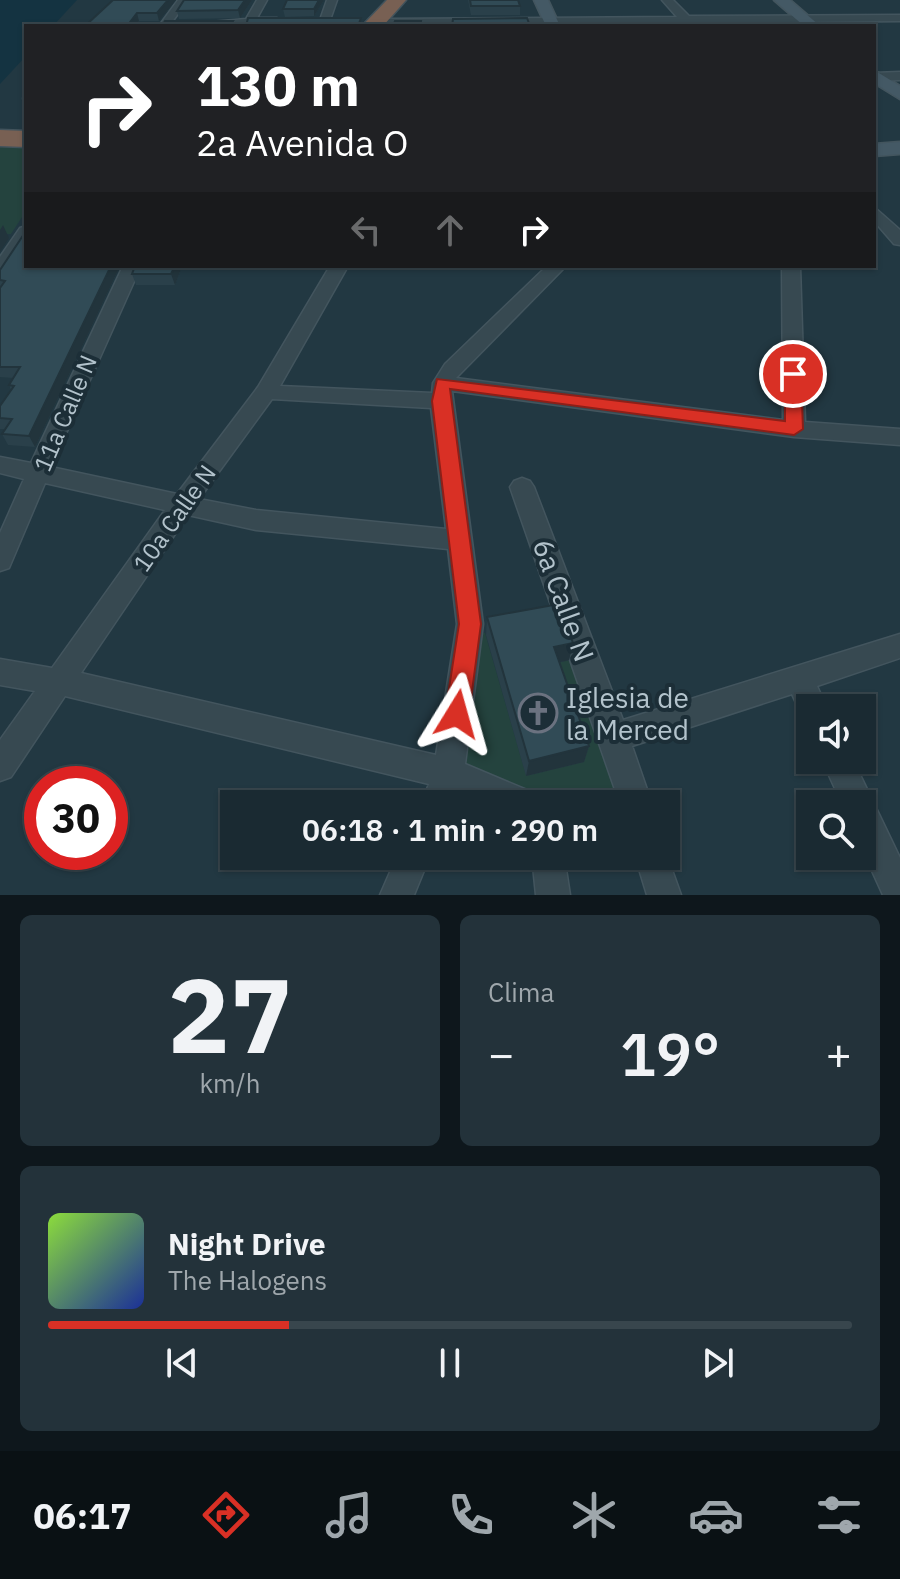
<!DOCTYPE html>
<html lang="es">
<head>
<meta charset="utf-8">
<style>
  :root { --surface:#1a2a32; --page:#23323a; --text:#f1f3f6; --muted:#9fa7ac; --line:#38464d; --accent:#d93025 }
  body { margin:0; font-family:"IBM Plex Sans",sans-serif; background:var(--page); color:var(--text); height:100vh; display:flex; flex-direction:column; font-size:30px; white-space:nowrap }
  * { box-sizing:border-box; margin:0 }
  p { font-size:26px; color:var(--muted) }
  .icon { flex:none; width:44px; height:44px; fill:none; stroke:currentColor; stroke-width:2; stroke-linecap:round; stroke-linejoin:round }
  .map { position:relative; height:895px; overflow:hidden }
  .sheet { display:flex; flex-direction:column; gap:20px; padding:20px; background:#0e171c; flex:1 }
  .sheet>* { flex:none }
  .banner { position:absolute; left:24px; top:24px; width:852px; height:244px; border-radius:0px; box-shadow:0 2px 6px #0004,0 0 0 2px var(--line); background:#202124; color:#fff; overflow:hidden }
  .controls { position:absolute; left:796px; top:694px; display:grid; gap:16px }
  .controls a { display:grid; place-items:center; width:80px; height:80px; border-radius:0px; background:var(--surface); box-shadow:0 2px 6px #0004,0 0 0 2px var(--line); font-size:40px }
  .speed { position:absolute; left:24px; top:766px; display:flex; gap:16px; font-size:40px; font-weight:700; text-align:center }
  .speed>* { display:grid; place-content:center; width:104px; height:104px; border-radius:50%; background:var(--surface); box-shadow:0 2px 6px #0004,0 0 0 2px var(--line); line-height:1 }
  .speed .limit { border:12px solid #d22; background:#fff; color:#111 }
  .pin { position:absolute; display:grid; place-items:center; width:68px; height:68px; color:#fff; margin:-34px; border:4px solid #fff; border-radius:50%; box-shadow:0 2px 8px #0007 }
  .me { position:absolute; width:88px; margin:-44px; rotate:8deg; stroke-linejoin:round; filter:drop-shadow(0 0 6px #0008) }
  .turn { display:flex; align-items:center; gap:28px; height:168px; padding:0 40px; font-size:36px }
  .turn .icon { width:104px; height:104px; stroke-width:2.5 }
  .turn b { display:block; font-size:56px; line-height:68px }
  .lanes { display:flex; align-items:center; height:76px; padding:0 40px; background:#0003; justify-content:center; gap:40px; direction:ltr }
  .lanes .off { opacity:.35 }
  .big { font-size:60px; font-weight:600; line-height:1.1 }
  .sheet .card { flex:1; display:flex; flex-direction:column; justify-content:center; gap:12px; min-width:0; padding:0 28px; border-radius:12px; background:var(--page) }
  .sheet .dial { align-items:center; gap:0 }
  .dial b { font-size:104px; line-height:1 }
  .song { display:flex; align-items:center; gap:24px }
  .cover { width:96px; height:96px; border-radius:12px; background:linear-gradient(135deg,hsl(90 70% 55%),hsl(230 70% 35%)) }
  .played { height:8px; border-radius:4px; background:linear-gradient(90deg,var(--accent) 30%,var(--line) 30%) }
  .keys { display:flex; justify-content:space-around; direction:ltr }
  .heat { display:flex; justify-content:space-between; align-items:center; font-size:44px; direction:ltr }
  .sheet .tiles { flex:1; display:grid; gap:20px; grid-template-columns:1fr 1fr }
  .card:last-child { grid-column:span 2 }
  .trip { position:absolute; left:220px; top:790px; width:460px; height:80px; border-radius:0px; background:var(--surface); box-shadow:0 2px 6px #0004,0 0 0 2px var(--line); font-weight:600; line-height:80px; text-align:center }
  .tabs { display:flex; height:128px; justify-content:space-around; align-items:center; background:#0a1114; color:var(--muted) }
  .tabs .icon { width:56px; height:56px }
  .tabs .current { color:var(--accent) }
  .tabs b { font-size:36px; color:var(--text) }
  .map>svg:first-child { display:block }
  .green { fill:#24433e }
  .water { fill:#143341 }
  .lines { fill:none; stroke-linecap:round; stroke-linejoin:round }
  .street-casing { stroke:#43555e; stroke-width:3 }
  .secondary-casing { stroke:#43555e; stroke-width:3 }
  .highway-casing { stroke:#42535c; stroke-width:3 }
  .street { fill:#374951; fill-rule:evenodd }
  .secondary { fill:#445965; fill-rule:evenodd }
  .highway { fill:#786053; fill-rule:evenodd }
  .wall { fill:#2a404a }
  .shaded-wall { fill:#22343c }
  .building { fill:#314b56; stroke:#22343c; stroke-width:2 }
  .route { fill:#d93025; stroke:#8d1f18; stroke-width:2 }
  .labels { text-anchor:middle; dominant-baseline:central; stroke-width:8; stroke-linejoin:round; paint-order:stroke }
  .street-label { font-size:24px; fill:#b3c3cc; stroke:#1c2e37 }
  .near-street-label { font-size:28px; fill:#b3c3cc; stroke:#1c2e37 }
  .near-poi-label { font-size:28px; fill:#b3c3cc; stroke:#1c2e37; text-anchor:start }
</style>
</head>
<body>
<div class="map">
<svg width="900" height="895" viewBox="0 0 900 895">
  <rect width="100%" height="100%" fill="#223842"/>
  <!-- green -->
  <path class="green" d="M0,147H26V211L11,234H0Z
    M480,633H485L526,775L551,664L576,659L621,804H549L463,771Z"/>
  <!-- water -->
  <path class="water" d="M0,0H77L53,26H26V56L0,84Z"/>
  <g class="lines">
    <!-- street casing -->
    <g class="street-casing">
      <path id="street" d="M178,0H188L169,26H159Z
        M257,0H267L257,18H277L281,23L203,26L199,23L246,19Z
        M327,0H337L330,20L325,23L320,20Z
        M662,0H673L689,16L900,15V21L695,23L697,26L683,23L387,25L382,22L387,19L677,17Z
        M900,72V80L874,81V73Z
        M874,207L900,230V245L894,244L874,221Z
        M26,226V243L6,273L0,274V257L20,228Z
        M123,266H141L51,467L177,494L258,387L330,266H348L280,386L432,393L433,383L445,364L547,266H566L456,378L783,420L782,266H800L805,422L900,429V445L794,437L452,391L483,624L465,764L534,793L539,804H486L457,792L453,804H421L429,784L65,696L11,777L0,781V740L35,691L0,685V659L52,668L165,510L45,483L9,568L0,571V533L24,479L0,473V457L31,463ZM272,399L431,408L446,529L256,510L199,499ZM188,515L256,530L448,549L457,624L436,755L81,673Z
        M522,478L530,481L534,487L623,720L900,634V658L817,686L827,708H810V721L803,718L792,694L632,746L652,804H620L510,487L514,481Z
        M822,760H853L900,858V895H883L862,849V804H842Z
        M666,853L681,895H647L635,856H666Z
        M397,856H430L414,895H380Z
        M532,856H564L570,895H536Z"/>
    </g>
    <!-- secondary casing -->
    <g class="secondary-casing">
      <path id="secondary" d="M534,0H548L560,26H546Z
        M774,0H790L820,26H804Z
        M874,70L900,86V99L874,83Z
        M900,142V154L874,156V144Z"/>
    </g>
    <!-- highway casing -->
    <g class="highway-casing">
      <path id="highway" d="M387,0H406L383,26H362Z
        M0,130L26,131V147L0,146Z"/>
    </g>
    <!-- street -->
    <use href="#street" class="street"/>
    <!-- secondary -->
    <use href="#secondary" class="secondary"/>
    <!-- highway -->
    <use href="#highway" class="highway"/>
  </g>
  <!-- wall -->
  <path class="wall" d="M113,0H176L159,21H139L135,26H85Z
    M184,0H252L240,18L179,19L177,11Z
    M287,0H324L314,16L285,17L283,9Z
    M468,0H518L520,6V15H471Z
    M233,21L234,26H162Z
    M26,94V107H25L21,98Z
    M24,234L26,266H120L35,447L8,445L2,434L5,429H0V406L11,390L9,385L14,378L0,377V270Z
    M135,266H228L227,269H181L175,285H136L132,274Z
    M487,617L573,643L569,660L560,662L589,746L584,762L526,776L486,635Z"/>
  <!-- shaded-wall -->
  <path class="shaded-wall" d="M168,0H176L159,21L157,13Z
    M245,0H252L240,18L238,10Z
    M319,0H324L314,16V9Z
    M137,13L139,21L135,26H127Z
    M3,225L9,238L0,252V230Z
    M111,266H120L35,447L29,436Z
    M175,266H180L181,269L175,285L171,274Z
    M573,643L569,660L551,664L554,647Z
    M589,746L584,762L526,776L529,761Z"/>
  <!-- building -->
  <path class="building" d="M113,0H168L157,13H137L127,26H85Z
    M184,0H245L238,10L177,11Z
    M287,0H319L314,9H283Z
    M470,0H518L520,6H471Z
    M248,18H361L358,26H246Z
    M527,18L530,26H452L453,19Z
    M165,21H233L231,24H199V26H162Z
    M395,21H421L420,26H393Z
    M26,225V266H111L29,436L2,434L12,419L0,418V406L14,386L9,385L20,367H0V288L5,281L0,280V270L24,234V228Z
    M135,266H175L171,274H132Z
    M559,604L573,643L554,647L589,746L529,761L487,617Z"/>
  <!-- route -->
  <path class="route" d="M793,369L801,374L803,429L794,435L450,389L481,624L469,714L466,722L457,725L449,722L445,714L459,624L432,401L437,379L785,421V374Z"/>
  <!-- icons -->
  <defs>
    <g id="church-ring" transform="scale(2)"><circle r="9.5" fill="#1c2e37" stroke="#6b7280" stroke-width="1.5"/><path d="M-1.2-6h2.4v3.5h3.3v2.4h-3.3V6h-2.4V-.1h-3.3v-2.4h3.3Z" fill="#6b7280"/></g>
  </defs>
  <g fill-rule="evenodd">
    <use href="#church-ring" x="538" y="713"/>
  </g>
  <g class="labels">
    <!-- street labels -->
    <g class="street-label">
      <text transform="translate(65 413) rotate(-67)">11a Calle N</text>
      <text transform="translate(174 518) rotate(-55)">10a Calle N</text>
    </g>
    <!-- near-street labels -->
    <g class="near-street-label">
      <text transform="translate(564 600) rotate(70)">6a Calle N</text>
    </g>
    <!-- near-poi labels -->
    <g class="near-poi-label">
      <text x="566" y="697">Iglesia de<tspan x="566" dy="32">la Merced</tspan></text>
    </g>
  </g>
</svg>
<div class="controls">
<a><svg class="icon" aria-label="sound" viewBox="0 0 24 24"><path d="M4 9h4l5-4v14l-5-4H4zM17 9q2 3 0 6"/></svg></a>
<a><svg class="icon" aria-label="search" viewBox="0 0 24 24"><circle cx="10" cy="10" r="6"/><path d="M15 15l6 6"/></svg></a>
</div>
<div class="speed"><div class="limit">30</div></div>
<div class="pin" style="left:793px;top:374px;background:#d93025"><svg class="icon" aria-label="arrive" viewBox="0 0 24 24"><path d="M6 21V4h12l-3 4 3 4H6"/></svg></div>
<svg class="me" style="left:457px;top:714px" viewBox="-20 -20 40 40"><path d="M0-17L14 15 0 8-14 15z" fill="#d93025" stroke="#fff" stroke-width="4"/></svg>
<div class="trip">06:18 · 1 min · 290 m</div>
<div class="banner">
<div class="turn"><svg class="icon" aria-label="right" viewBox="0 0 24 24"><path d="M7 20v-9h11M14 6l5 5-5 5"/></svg><div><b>130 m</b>2a Avenida O</div></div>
<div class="lanes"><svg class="icon off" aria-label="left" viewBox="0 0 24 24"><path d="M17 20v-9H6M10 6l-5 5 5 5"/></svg><svg class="icon off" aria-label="ahead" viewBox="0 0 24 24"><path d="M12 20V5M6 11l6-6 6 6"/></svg><svg class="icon" aria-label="right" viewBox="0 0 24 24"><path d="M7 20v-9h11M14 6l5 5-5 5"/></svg></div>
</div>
</div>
<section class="sheet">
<div class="tiles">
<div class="card dial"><b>27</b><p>km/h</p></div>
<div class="card"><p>Clima</p>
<div class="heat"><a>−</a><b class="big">19°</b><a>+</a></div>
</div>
<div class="card">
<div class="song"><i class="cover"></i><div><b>Night Drive</b><p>The Halogens</p></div></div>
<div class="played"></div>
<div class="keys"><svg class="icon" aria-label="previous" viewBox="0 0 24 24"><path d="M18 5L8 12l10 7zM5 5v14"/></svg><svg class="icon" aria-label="pause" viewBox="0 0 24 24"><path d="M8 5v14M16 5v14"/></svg><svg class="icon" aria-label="next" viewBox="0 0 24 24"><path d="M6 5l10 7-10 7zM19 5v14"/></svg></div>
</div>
</div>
</section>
<nav class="tabs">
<b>06:17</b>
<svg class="icon current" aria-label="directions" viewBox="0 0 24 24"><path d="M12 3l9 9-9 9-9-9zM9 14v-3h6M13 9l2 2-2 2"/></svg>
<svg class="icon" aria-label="music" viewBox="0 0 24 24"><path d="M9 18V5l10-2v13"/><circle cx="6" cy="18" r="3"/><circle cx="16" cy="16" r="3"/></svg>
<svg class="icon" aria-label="phone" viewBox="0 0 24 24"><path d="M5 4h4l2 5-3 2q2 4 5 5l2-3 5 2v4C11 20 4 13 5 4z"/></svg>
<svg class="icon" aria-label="climate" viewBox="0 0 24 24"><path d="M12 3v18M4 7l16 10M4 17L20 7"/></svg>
<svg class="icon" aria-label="car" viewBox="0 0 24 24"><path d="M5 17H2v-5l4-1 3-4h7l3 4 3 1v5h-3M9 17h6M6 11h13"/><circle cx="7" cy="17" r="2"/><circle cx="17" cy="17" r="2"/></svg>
<svg class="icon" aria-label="filters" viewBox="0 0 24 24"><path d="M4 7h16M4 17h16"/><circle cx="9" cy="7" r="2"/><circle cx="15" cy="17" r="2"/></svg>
</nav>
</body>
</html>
